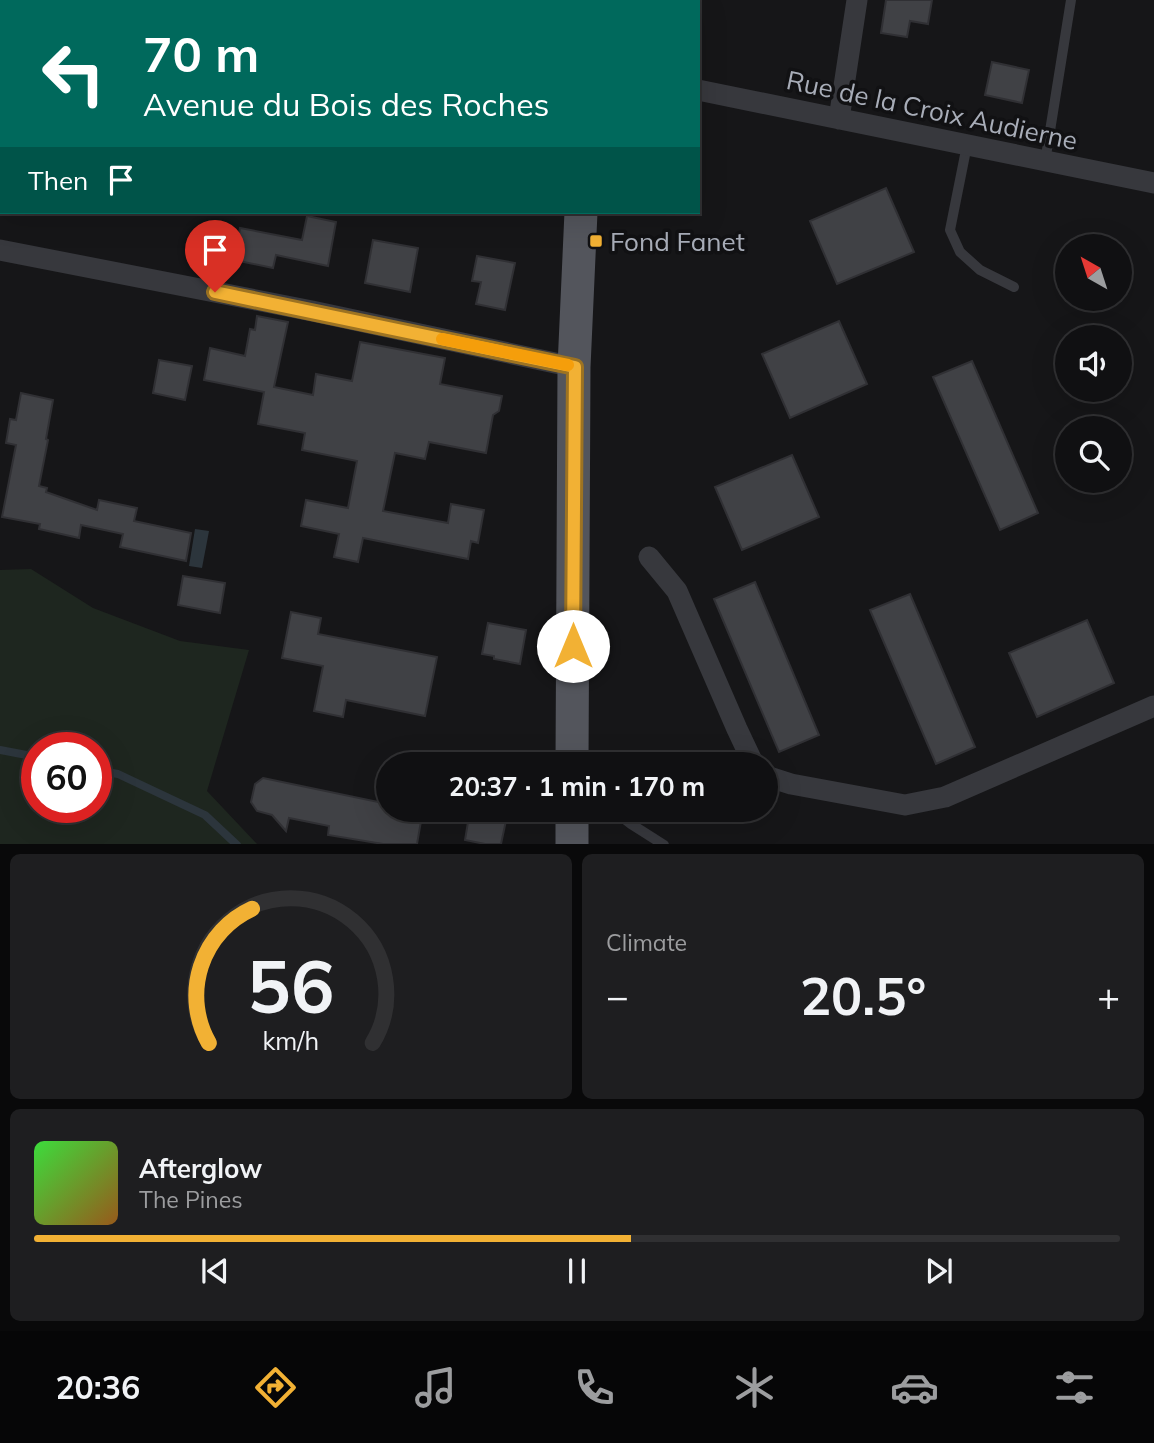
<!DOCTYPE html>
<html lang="en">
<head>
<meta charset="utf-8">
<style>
  :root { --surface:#101012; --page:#1e1e20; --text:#f1f3f6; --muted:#9c9d9f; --line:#303032; --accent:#f2b134 }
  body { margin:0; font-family:Mulish,sans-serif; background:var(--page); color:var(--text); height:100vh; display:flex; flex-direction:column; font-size:26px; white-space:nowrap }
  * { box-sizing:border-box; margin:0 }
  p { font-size:23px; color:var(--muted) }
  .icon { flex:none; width:38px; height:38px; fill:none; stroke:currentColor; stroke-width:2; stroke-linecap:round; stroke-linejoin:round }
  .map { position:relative; height:844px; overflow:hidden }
  .details { display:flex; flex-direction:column; gap:10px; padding:10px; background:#09090a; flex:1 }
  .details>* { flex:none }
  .hud { position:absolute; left:0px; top:0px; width:700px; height:214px; box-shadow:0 7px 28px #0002,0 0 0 2px var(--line); background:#00695c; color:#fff; overflow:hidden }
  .needle { width:46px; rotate:321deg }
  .controls { position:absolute; left:1055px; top:234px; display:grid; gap:14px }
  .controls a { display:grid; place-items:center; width:77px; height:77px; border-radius:50%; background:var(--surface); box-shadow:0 7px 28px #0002,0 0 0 2px var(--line); font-size:35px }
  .speed { position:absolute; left:21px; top:732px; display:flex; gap:14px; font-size:35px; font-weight:700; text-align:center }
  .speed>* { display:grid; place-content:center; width:91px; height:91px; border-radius:50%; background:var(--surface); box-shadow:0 7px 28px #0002,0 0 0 2px var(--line); line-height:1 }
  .speed .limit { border:10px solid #d22; background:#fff; color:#111 }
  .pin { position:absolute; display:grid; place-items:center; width:60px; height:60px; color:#fff; margin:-72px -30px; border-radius:50% 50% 50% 0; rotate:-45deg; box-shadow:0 0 7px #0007 }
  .pin .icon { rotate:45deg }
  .me { position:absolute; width:77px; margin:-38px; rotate:0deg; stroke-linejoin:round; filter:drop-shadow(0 0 5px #0008) }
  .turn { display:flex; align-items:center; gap:24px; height:147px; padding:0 28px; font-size:32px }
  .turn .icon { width:91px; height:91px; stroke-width:2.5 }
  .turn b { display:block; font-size:49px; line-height:60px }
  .then { display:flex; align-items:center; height:66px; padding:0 28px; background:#0003; gap:14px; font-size:26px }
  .big { font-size:52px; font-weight:700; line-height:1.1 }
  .details .tile { flex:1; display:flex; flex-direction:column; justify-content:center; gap:10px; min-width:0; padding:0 24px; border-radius:10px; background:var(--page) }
  .details .dial { align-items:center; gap:0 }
  .dial svg { height:182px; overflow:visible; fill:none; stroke:var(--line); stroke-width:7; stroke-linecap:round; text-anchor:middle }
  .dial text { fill:var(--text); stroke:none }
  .song { display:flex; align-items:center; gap:21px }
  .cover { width:84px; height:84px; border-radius:10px; background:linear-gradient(135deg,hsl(120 70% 55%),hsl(30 70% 35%)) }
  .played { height:7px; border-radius:4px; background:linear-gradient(90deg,var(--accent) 55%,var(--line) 55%) }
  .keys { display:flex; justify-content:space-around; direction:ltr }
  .heat { display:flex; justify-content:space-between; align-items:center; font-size:38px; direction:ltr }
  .details .tiles { flex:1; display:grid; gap:10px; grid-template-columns:1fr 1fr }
  .tile:last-child { grid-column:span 2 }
  .trip { position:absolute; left:376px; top:752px; width:402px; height:70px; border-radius:35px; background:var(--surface); box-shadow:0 7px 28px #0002,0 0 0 2px var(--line); font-weight:700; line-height:70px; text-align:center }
  .menu { display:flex; height:112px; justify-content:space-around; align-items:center; background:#060607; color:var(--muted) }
  .menu .icon { width:49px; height:49px }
  .menu .active { color:var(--accent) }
  .menu b { font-size:32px; color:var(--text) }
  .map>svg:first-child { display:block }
  .green { fill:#1e261f; fill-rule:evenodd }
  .water { fill:#2c353c }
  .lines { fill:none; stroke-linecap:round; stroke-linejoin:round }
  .stream { stroke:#2c353c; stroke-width:8 }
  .building { fill:#404145; stroke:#303034; stroke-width:2 }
  .lane { stroke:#37383d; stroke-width:10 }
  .street { stroke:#37383d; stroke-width:21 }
  .primary { stroke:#53555c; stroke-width:33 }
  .route-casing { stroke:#9d7322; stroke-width:18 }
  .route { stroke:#f2b134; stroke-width:12 }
  .slow { stroke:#f59e0b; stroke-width:12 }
  .poi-dot { fill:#f2b134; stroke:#111113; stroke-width:2.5 }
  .labels { text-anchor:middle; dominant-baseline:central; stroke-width:7; stroke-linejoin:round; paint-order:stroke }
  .street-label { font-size:26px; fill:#a8adb8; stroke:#111113 }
  .poi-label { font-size:26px; fill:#a8adb8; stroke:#111113; text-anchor:start }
</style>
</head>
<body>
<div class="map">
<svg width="1154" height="845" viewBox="0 0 1154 845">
  <rect width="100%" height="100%" fill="#161618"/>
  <!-- green -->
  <path class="green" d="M31,569L93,608L180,641L249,650L207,791L257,844H0V570ZM37,747H96V807H37Z"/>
  <!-- water -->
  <path class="water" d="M195,529L209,531L202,568L189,566Z"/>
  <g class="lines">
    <!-- stream -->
    <path class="stream" d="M0,750L37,757
      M96,770L118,774L205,815L237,845"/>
  </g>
  <!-- building -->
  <path class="building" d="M886,0H932L928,24L910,21L907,37L881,33Z
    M992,62L1029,70L1022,103L985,95Z
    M886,188L914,252L837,284L810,221Z
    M307,216L336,222L328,266L276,255L273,268L234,260L240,228L302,240Z
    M373,240L418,248L410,292L365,283Z
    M477,256L515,263L505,310L476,304L481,282L472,281Z
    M257,316L288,322L274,387L313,395L316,374L352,381L360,342L445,358L440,384L502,396L499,411L493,415L486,453L429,442L425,459L395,453L383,511L448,523L451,504L484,510L478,543L471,541L468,559L363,538L358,562L334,557L339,534L301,526L306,500L348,508L357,461L302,450L305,433L258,424L264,392L204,380L210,348L245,356L250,329L255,330Z
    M839,321L867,384L790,418L762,354Z
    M159,360L192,366L185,400L153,393Z
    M972,361L1038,513L1000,530L933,377Z
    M21,393L53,400L46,439L48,440L39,486L47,488L46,492L97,510L99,500L137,508L134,521L191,533L186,561L120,547L123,534L81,525L79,538L39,529L40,524L2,517L16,445L6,443L10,419L16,420Z
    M792,455L819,517L742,550L715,487Z
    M183,576L225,583L220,613L178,605Z
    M755,582L819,735L779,752L714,599Z
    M910,594L975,747L936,764L870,610Z
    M291,612L321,618L318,634L437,657L425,716L346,700L343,717L314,711L323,666L282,658Z
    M1087,620L1114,683L1037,717L1009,653Z
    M488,623L526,630L520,664L494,659V656L482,654Z
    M263,778L388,804V810H423L417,844H383L328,835L329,826L289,818L286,831L272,815L257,811L251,802L255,784Z
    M470,810H479L507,816L501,844H485L465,840Z"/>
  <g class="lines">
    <!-- lane -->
    <path class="lane" d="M115,0V2
      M967,145L950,230L960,252L980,270L1014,287
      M1045,162L1071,0
      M613,810L631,824L664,845"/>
    <!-- street -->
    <path class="street" d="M698,90L1154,183
      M839,119L857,0
      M0,250L312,311L574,367
      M649,557L677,591L737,729L754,765
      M766,776L791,784L905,805L945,797L1154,706"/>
    <!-- primary -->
    <path class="primary" d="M584,2V0
      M572,765L574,367L581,212
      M572,845V810"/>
  </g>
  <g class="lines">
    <!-- route casing -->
    <g class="route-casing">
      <path id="route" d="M215,292L575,367L573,646"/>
    </g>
    <!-- route -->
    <use href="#route" class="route"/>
    <!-- slow -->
    <path class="slow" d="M442,339L568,365"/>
  </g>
  <!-- markers -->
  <rect class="poi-dot" x="589" y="234" width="14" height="14" rx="3.5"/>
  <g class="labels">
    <!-- street labels -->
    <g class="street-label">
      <text transform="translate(932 110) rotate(12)">Rue de la Croix Audierne</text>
    </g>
    <!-- poi labels -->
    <g class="poi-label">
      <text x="610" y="241">Fond Fanet</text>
    </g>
  </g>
</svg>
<div class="controls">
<a><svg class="needle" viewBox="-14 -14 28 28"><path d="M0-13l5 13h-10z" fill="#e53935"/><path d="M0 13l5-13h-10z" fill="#9c9d9f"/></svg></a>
<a><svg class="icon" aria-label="sound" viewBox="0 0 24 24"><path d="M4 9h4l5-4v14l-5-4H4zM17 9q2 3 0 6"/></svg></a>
<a><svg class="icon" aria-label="search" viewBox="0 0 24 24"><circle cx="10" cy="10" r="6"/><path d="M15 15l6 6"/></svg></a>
</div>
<div class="speed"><div class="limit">60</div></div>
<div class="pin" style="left:215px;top:292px;background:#d93025"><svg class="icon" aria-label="arrive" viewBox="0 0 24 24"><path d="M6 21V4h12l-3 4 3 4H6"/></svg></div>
<svg class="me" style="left:573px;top:646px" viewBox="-20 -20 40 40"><circle r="19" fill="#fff"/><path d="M0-13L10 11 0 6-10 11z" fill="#f2b134"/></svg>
<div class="trip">20:37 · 1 min · 170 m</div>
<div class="hud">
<div class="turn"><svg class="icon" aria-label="left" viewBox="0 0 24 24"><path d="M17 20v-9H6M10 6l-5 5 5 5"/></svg><div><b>70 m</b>Avenue du Bois des Roches</div></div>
<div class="then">Then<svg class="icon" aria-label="arrive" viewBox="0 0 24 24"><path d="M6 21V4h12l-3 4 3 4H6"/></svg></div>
</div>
</div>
<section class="details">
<div class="tiles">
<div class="tile dial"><svg viewBox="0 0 100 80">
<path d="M14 69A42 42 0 1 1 86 69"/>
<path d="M14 69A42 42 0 0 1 33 10" stroke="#f2b134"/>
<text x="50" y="56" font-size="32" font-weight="700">56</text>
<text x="50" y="72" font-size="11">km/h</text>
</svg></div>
<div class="tile"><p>Climate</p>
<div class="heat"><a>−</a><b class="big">20.5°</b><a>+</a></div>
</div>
<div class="tile">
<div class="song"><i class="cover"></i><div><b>Afterglow</b><p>The Pines</p></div></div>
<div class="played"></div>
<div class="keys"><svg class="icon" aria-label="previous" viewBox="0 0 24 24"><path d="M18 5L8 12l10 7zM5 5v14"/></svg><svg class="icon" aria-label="pause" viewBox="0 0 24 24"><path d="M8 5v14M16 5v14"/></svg><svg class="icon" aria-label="next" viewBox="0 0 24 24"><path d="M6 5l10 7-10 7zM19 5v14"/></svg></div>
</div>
</div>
</section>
<nav class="menu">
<b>20:36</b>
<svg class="icon active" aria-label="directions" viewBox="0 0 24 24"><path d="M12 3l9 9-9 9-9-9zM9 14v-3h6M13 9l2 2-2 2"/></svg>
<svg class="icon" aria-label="music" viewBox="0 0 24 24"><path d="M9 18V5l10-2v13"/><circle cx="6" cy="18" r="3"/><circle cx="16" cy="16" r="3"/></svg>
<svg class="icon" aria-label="phone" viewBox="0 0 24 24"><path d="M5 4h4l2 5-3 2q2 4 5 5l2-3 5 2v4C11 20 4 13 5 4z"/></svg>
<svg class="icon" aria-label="climate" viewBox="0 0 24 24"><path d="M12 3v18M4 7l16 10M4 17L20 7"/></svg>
<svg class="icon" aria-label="car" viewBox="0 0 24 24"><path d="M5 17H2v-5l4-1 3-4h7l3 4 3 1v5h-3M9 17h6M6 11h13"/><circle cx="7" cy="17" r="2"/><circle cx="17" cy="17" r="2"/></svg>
<svg class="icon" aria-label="filters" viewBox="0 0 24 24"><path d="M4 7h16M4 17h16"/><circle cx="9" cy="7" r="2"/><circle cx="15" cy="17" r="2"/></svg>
</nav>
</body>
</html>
